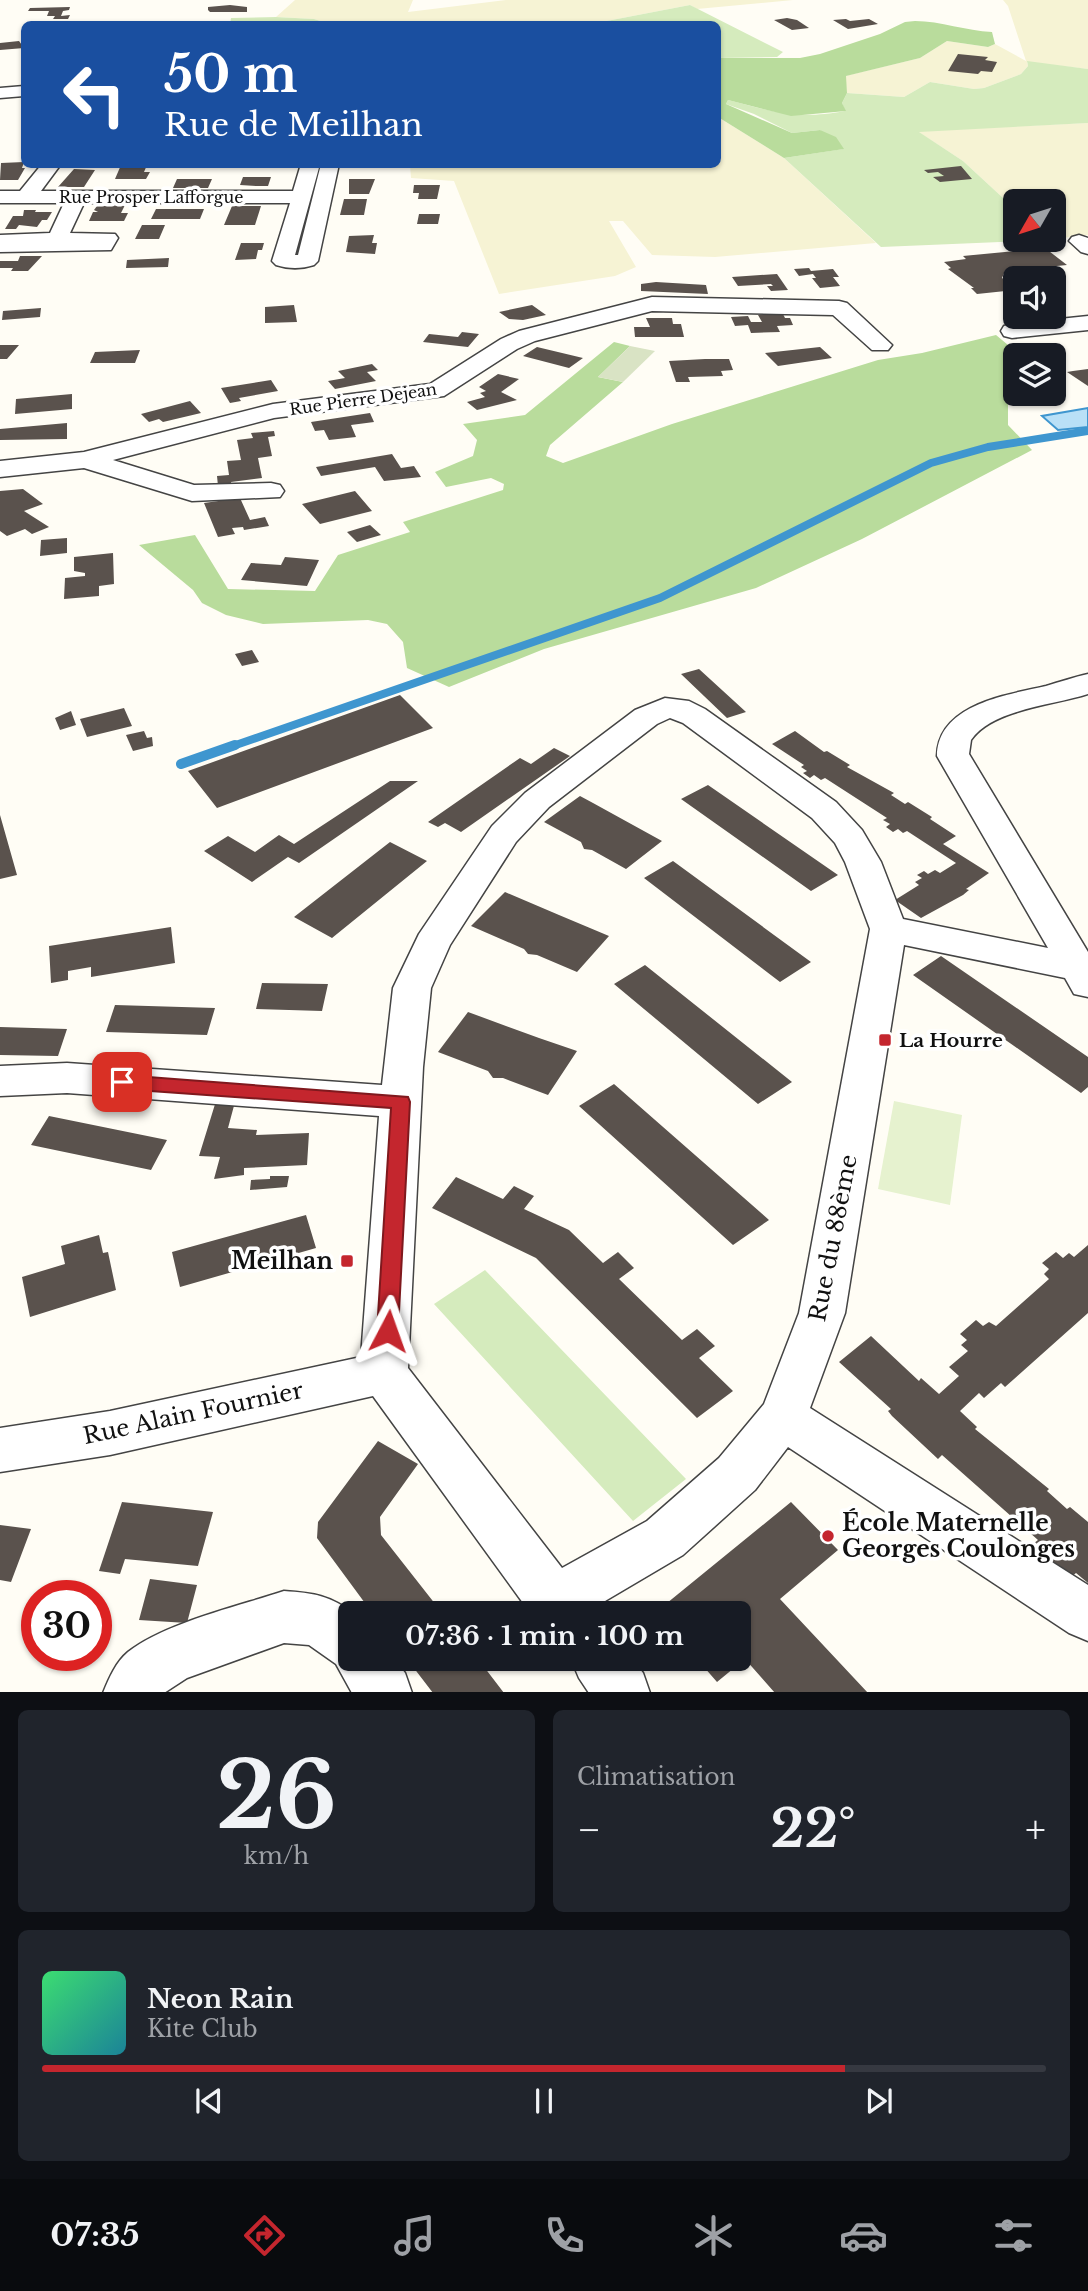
<!DOCTYPE html>
<html lang="fr">
<head>
<meta charset="utf-8">
<style>
  :root { --surface:#171b24; --page:#20242c; --text:#f1f3f6; --muted:#9ea1a6; --line:#363941; --accent:#c4262e }
  body { margin:0; font-family:"Libre Baskerville",serif; background:var(--page); color:var(--text); height:100vh; display:flex; flex-direction:column; font-size:26px; white-space:nowrap }
  * { box-sizing:border-box; margin:0 }
  p { font-size:23px; color:var(--muted) }
  .icon { flex:none; width:38px; height:38px; fill:none; stroke:currentColor; stroke-width:2; stroke-linecap:round; stroke-linejoin:round }
  .map { position:relative; height:1692px; overflow:hidden }
  .side { display:flex; flex-direction:column; gap:18px; padding:18px; background:#0d0f14; flex:1 }
  .side>* { flex:none }
  .banner { position:absolute; left:21px; top:21px; width:700px; height:147px; border-radius:10px; box-shadow:0 2px 5px #0004; background:#1a4fa0; color:#fff; overflow:hidden }
  .needle { width:46px; rotate:231deg }
  .fabs { position:absolute; left:1003px; top:189px; display:grid; gap:14px }
  .fabs a { display:grid; place-items:center; width:63px; height:63px; border-radius:10px; background:var(--surface); box-shadow:0 2px 5px #0004; font-size:35px }
  .speed { position:absolute; left:21px; top:1580px; display:flex; gap:14px; font-size:35px; font-weight:700; text-align:center }
  .speed>* { display:grid; place-content:center; width:91px; height:91px; border-radius:50%; background:var(--surface); box-shadow:0 2px 5px #0004; line-height:1 }
  .speed .limit { border:10px solid #d22; background:#fff; color:#111 }
  .pin { position:absolute; display:grid; place-items:center; width:60px; height:60px; color:#fff; margin:-30px; border-radius:14px; box-shadow:0 4px 10px #0006 }
  .me { position:absolute; width:77px; margin:-38px; rotate:4deg; stroke-linejoin:round; filter:drop-shadow(0 0 5px #0008) }
  .turn { display:flex; align-items:center; gap:24px; height:147px; padding:0 28px; font-size:32px }
  .turn .icon { width:91px; height:91px; stroke-width:2.5 }
  .turn b { display:block; font-size:49px; line-height:60px }
  .big { font-size:52px; font-weight:700; line-height:1.1 }
  .side .widget { flex:1; display:flex; flex-direction:column; justify-content:center; gap:10px; min-width:0; padding:0 24px; border-radius:10px; background:var(--page) }
  .side .dial { align-items:center; gap:0 }
  .dial b { font-size:91px; line-height:1 }
  .song { display:flex; align-items:center; gap:21px }
  .cover { width:84px; height:84px; border-radius:10px; background:linear-gradient(135deg,hsl(140 70% 55%),hsl(190 70% 35%)) }
  .played { height:7px; border-radius:4px; background:linear-gradient(90deg,var(--accent) 80%,var(--line) 80%) }
  .keys { display:flex; justify-content:space-around; direction:ltr }
  .heat { display:flex; justify-content:space-between; align-items:center; font-size:38px; direction:ltr }
  .side .tiles { flex:1; display:grid; gap:18px; grid-template-columns:1fr 1fr }
  .widget:last-child { grid-column:span 2 }
  .trip { position:absolute; left:338px; top:1601px; width:413px; height:70px; border-radius:10px; background:var(--surface); box-shadow:0 2px 5px #0004; font-weight:700; line-height:70px; text-align:center }
  .tab-bar { display:flex; height:112px; justify-content:space-around; align-items:center; background:#090b0e; color:var(--muted) }
  .tab-bar .icon { width:49px; height:49px }
  .tab-bar .active { color:var(--accent) }
  .tab-bar b { font-size:32px; color:var(--text) }
  .map>svg:first-child { display:block }
  .farmland { fill:#f6f3d4 }
  .green { fill:#d5ebbd }
  .forest { fill:#b9dc9c }
  .cemetery { fill:#d9e3c4 }
  .pitch { fill:#e6f2cf }
  .water { fill:#b9e0f7; stroke:#3f96cf; stroke-width:2 }
  .lines { fill:none; stroke-linecap:round; stroke-linejoin:round }
  .stream-far1 { stroke:#3f96cf; stroke-width:8 }
  .stream { stroke:#3f96cf; stroke-width:10 }
  .building { fill:#5a524d }
  .street-casing { stroke:#444; stroke-width:3 }
  .street { fill:#fff; fill-rule:evenodd }
  .route { fill:#c4262e; stroke:#7f191e; stroke-width:2 }
  .poi-dot { fill:#c4262e; stroke:#fff; stroke-width:2.5 }
  .labels { text-anchor:middle; dominant-baseline:central; stroke-width:7; stroke-linejoin:round; paint-order:stroke }
  .far-street-label { font-size:16px; fill:#111; stroke:#fff }
  .poi-label { font-size:19px; font-weight:bold; fill:#111; stroke:#fff; text-anchor:start }
  .near-street-label { font-size:23px; fill:#111; stroke:#fff }
  .near-poi-label { font-size:23px; font-weight:bold; fill:#111; stroke:#fff; text-anchor:end }
</style>
</head>
<body>
<div class="map">
<svg width="1088" height="1693" viewBox="0 0 1088 1693">
  <rect width="100%" height="100%" fill="#fffdf5"/>
  <!-- farmland -->
  <path class="farmland" d="M295,0H413L408,12L506,0H793L697,9L690,5L591,24H330L314,19L276,17Z
    M1003,0H1088V69L1027,62L1028,66L1021,74L984,88L974,89L930,82L904,97L847,93L845,76L920,58L947,41L988,47L995,44L1026,61L1008,6Z
    M718,117L784,158L876,243L715,257L652,255L623,221H609L636,267L615,276L499,294L454,181L411,178L410,165L718,164Z
    M1088,123V235L1054,239V201H1015V209L963,161L917,131Z"/>
  <!-- green -->
  <path class="green" d="M690,5L783,52L777,57L718,58V24H591Z
    M276,17L314,19L330,24H230L231,18Z
    M1027,61L1088,69V123L919,132L963,161L1015,209V240H1049L881,247L784,158L843,149L820,130L792,133L754,114L726,104L728,100C775,112 796,120 845,111L842,103L847,93L904,97L930,82L974,89L984,88L1021,74L1028,66Z
    M485,1270L686,1479L633,1521L434,1304Z"/>
  <!-- forest -->
  <path class="forest" d="M915,21C941,21 966,31 992,32L995,44L988,47L947,41L920,58L846,76L847,93L842,103L846,111L791,116L728,100L726,104L792,133L820,130L836,137L844,149L784,158L718,117V58H800L820,54L880,34L905,22Z
    M996,335L1020,355H1015V381L1008,385V425L1032,450L862,539L756,588L544,649L449,687L407,668L403,642L387,624L368,620L263,624L226,615L202,603L193,590L139,545L195,535L228,589L315,591L338,555L410,532L403,522L503,490L504,484L491,478L446,487L435,472L473,456L477,440L463,424L525,415L614,342L630,346L598,377L623,382L550,445L546,456L563,463L672,424L878,360L922,353Z"/>
  <!-- cemetery -->
  <path class="cemetery" d="M630,346L655,351L623,382L598,377Z"/>
  <!-- pitch -->
  <path class="pitch" d="M894,1101L962,1115L950,1205L878,1189Z"/>
  <!-- water -->
  <path class="water" d="M1088,408V427L1058,430L1042,416Z"/>
  <g class="lines">
    <!-- stream-far1 -->
    <path class="stream-far1" d="M230,747L660,598L931,463L988,447L1088,431"/>
    <!-- stream -->
    <path class="stream" d="M181,764L235,745"/>
  </g>
  <!-- building -->
  <path class="building" d="M230,5L247,7V12H210L208,10V7Z
    M70,7L69,10L63,11L61,16L70,15L68,19H53L55,16H47L49,11H28L30,8Z
    M787,18L797,20L809,28L792,30L774,20Z
    M846,19L850,21L869,19L878,24L848,29L833,20Z
    M19,41L24,48L0,50V43Z
    M958,54L988,57L985,60L997,62L992,72L981,71L978,74L948,71Z
    M24,162L22,168H25L18,180H0L1,163Z
    M121,165H147L144,172H150L146,179H115Z
    M961,166L972,179L940,182L933,177L944,176L938,172L928,173L924,170Z
    M74,169L95,170L84,187H58Z
    M243,177H271L268,186H256L240,185Z
    M177,179H212L208,188H173Z
    M349,179H375L369,194H349Z
    M414,185H440L437,199H418L419,193H413Z
    M344,199H367L364,215H340Z
    M125,205L121,213H128L124,221H89L93,212H98L94,210L97,206Z
    M232,206H261L255,225H224Z
    M156,209H204L200,219H151Z
    M24,210H36L35,212H52L47,220H42L37,227L19,225L16,229H5L13,216H23Z
    M419,214H440L438,224H417Z
    M142,225H165L159,239H135Z
    M374,235L372,243H377L375,254L346,252L349,236Z
    M241,243H264L262,250H258L256,259L235,260Z
    M1045,248L1067,265L1005,271L1002,278L1015,286V290L977,294L971,288H974L948,269L951,268L944,262L966,259L963,256Z
    M20,256H42L28,271H11L13,268H0V261H18Z
    M169,258L168,267L126,268L127,260Z
    M809,268L811,271L833,269L839,277H833L840,286L820,288L812,278H816L813,274L799,276L794,269Z
    M777,274L788,290L771,291L767,286H773L771,284L738,286L732,277Z
    M656,282L706,285L708,294L641,291V284Z
    M294,305L297,322L265,323V307Z
    M532,305L546,315L523,320L509,319L499,312Z
    M41,308L40,317L2,320L3,311Z
    M783,314L785,318H790L793,325L777,326L780,332L751,333L748,325L735,326L731,317L748,316L751,322H762L758,315Z
    M646,318H672L673,324H681L684,337H635L634,327H650Z
    M462,332L479,334L468,347L423,342L429,334L458,337Z
    M0,345H19L7,359H0Z
    M537,347L583,358L569,368L523,356Z
    M820,347L832,358L778,366L765,353Z
    M140,350L135,363H90L95,352Z
    M705,359H729L733,370L721,371L723,376L688,377L690,382H676L669,361Z
    M372,364L378,370L367,372L376,381L335,389L328,381L345,378L338,371Z
    M1088,369V386L1067,372L1073,371Z
    M498,374L519,379L501,392L517,400L477,410L467,402L485,397L480,393L486,391L479,387Z
    M271,380L278,391L239,398L241,401L230,403L221,388Z
    M72,394V409L15,414L16,399Z
    M190,401L201,413L163,422L159,419L149,422L141,414Z
    M370,413L374,422L351,425L356,437L329,440L324,430L315,431L311,422Z
    M67,423V439L0,440V429Z
    M274,431L275,436L268,437L272,456L258,458L262,478L231,482L232,488L218,486L217,476L229,475L227,461L241,460L237,440L253,438L251,433Z
    M392,454L401,468L414,466L421,477L384,481L375,467L321,476L316,467Z
    M23,489L43,504L24,511L49,527L32,534L25,529L7,536L0,531V491Z
    M355,491L372,511L320,524L302,504Z
    M240,498L250,520L265,517L269,526L244,530L243,527L232,528L235,534L218,537L204,503Z
    M370,525L381,535L357,542L347,532Z
    M67,538V553L40,556L41,540Z
    M113,553L114,584L99,586V596L64,599L65,578L85,576V573L74,571V557Z
    M285,557L319,560L307,586L241,580L251,563L281,565Z
    M252,650L259,662L242,666L235,654Z
    M699,669L746,712L727,718L681,674Z
    M400,695L433,728L217,808L188,771Z
    M124,708L132,726L87,737L80,719Z
    M71,711L76,725L60,730L55,718Z
    M144,731L147,738L152,737L153,746L133,751L126,735Z
    M795,731L824,752L827,751L850,765L847,767L894,793L891,795L905,804L908,802L932,817L930,819L956,836L943,844L989,873L966,889L969,890L963,895L921,918L895,900L919,885L915,882L922,878L917,875L924,871L928,874L935,870L940,873L956,863L907,831L903,833L898,829L893,832L886,827L890,824L883,820L887,818L825,778L821,780L814,775L810,778L803,773L807,771L801,767L804,765L772,744Z
    M554,748L570,756L461,832L445,823L438,827L428,822L520,758L531,764Z
    M390,781H418L299,863L288,857L252,882L204,851L228,836L255,852L279,835L294,844Z
    M708,785L838,875L811,891L681,799Z
    M580,796L593,803L662,841L626,869L592,850L584,849L581,842L544,822Z
    M0,815L17,875L0,879Z
    M390,842L427,861L332,938L294,917Z
    M673,861L811,962L780,982L644,878Z
    M505,892L559,915L609,936L577,972L537,955L528,954L524,949L471,926Z
    M171,927L175,963L91,977V967L68,971V980L51,983L49,946Z
    M941,956L1088,1057V1087L1081,1093L913,975Z
    M645,965L792,1082L758,1104L614,984Z
    M262,983L328,984L322,1011L256,1009Z
    M115,1005L215,1008L207,1035L106,1032Z
    M468,1012L539,1038L577,1051L548,1095L503,1078H493L488,1071L438,1052Z
    M0,1027L67,1029L58,1056L0,1055Z
    M614,1084L769,1220L733,1245L579,1106Z
    M216,1101L235,1102L228,1128L257,1130L256,1135L309,1133L307,1165L244,1168V1175L214,1179L220,1157L199,1156Z
    M49,1116L167,1140L151,1170L31,1145Z
    M270,1176H289L287,1187L250,1190L251,1180L270,1179Z
    M456,1177L503,1199L514,1186L534,1196L524,1209L569,1230L603,1263L618,1252L634,1268L619,1279L682,1340L697,1329L715,1346L699,1358L733,1391L697,1418L536,1258L432,1208Z
    M306,1215L316,1248L180,1287L172,1252Z
    M99,1235L103,1253L108,1252L116,1290L30,1317L22,1277L65,1264L61,1246Z
    M1088,1245V1313L1005,1387L1001,1383L984,1398L979,1393L960,1411L977,1427L975,1429L1049,1489L1047,1491L1067,1509L1070,1507L1088,1522V1583L1076,1573L1070,1578L1033,1544L1038,1540L942,1455L938,1459L892,1416L888,1411L891,1409L839,1362L871,1336L919,1381L921,1378L939,1394L959,1376L949,1367L968,1351L961,1345L967,1340L960,1334L976,1320L983,1326L989,1322L996,1326L1049,1279L1044,1274L1049,1269L1042,1263L1056,1252L1063,1258L1069,1253L1074,1257Z
    M378,1441L418,1464L380,1517L381,1535L443,1614H373L317,1538L318,1522Z
    M122,1502L213,1512L198,1566L125,1559L120,1574L99,1571Z
    M791,1502L838,1550L780,1599L868,1693H775L745,1659L717,1682L697,1659H738V1614L656,1612Z
    M0,1525L31,1529L11,1582L0,1580Z
    M150,1579L197,1585L187,1623L139,1620Z
    M407,1659H478L504,1693H433Z"/>
  <g class="lines">
    <!-- street casing -->
    <g class="street-casing">
      <path id="street" d="M24,86V96L0,98V88Z
        M42,164H61L41,191H293L301,164H320L295,255H298L321,164H339L318,261L314,265C302,269 288,269 276,265L272,261L290,203H84L70,233L115,234L118,238L111,250L0,252V235L50,233L64,203H0V191H20Z
        M1079,235L1088,238V254L1081,252L1069,241L1072,237Z
        M652,297L839,301L847,303L892,345L888,350H872L833,315L652,311L535,341L517,349L444,396L274,418L113,460L194,485L271,483L280,485L284,491L280,497L192,501L84,468L0,477V461L84,452L273,404L430,384L501,339L519,331Z
        M1088,316V330L1012,338L1004,336L1001,331L1004,326L1012,324Z
        M1088,674V694C1055,705 992,709 971,740L969,754L1088,952V997L1074,994L1065,978L904,945L845,1313L810,1408L1088,1585V1641L1069,1633L788,1447L755,1490L683,1555L583,1614H531L373,1396L110,1455L0,1472V1428L110,1411L361,1357L379,1116L67,1093L0,1096V1066L67,1063L382,1085L393,988L419,934L492,826L525,793L635,710L665,698L689,701L705,709L836,802L862,830L881,862L903,919L1048,948L937,756C938,704 1007,695 1046,686C1060,682 1074,677 1088,674ZM670,718L683,723L812,818L835,843L845,862L870,929L799,1313L764,1404L719,1458L647,1521L562,1568L408,1368L423,1067L431,988L450,945L516,842L549,807L657,724Z
        M284,1591C314,1593 329,1595 355,1614H350V1659H394L405,1673L412,1693H352L336,1664L309,1645L284,1643L187,1678L164,1693H103C109,1678 116,1662 128,1652C165,1623 239,1606 284,1591Z
        M571,1659H632L643,1673L650,1693H589L579,1678Z"/>
    </g>
    <!-- street -->
    <use href="#street" class="street"/>
  </g>
  <!-- route -->
  <path class="route" d="M122,1075L408,1097L410,1102L398,1331L395,1337L388,1340L380,1337L377,1331L391,1108L122,1089L116,1087L113,1082L116,1077Z"/>
  <!-- markers -->
  <g class="poi-dot">
    <rect x="878" y="1033" width="14" height="14" rx="3.5"/>
    <rect x="340" y="1254" width="14" height="14" rx="3.5"/>
    <circle cx="828" cy="1536" r="7"/>
  </g>
  <g class="labels">
    <!-- far-street labels -->
    <g class="far-street-label">
      <text x="151" y="197">Rue Prosper Lafforgue</text>
      <text transform="translate(363 399) rotate(-8)">Rue Pierre Dejean</text>
    </g>
    <!-- poi labels -->
    <g class="poi-label">
      <text x="899" y="1040">La Hourre</text>
    </g>
    <!-- near-street labels -->
    <g class="near-street-label">
      <text transform="translate(833 1238) rotate(-79)">Rue du 88ème</text>
      <text transform="translate(193 1413) rotate(-12)">Rue Alain Fournier</text>
    </g>
    <!-- near-poi labels -->
    <g class="near-poi-label">
      <text x="333" y="1261">Meilhan</text>
      <text x="842" y="1523" text-anchor="start">École Maternelle<tspan x="842" dy="26">Georges Coulonges</tspan></text>
    </g>
  </g>
</svg>
<div class="fabs">
<a><svg class="needle" viewBox="-14 -14 28 28"><path d="M0-13l5 13h-10z" fill="#e53935"/><path d="M0 13l5-13h-10z" fill="#9ea1a6"/></svg></a>
<a><svg class="icon" aria-label="sound" viewBox="0 0 24 24"><path d="M4 9h4l5-4v14l-5-4H4zM17 9q2 3 0 6"/></svg></a>
<a><svg class="icon" aria-label="layers" viewBox="0 0 24 24"><path d="M12 4l9 5-9 5-9-5zM3 14l9 5 9-5"/></svg></a>
</div>
<div class="speed"><div class="limit">30</div></div>
<div class="pin" style="left:122px;top:1082px;background:#d93025"><svg class="icon" aria-label="arrive" viewBox="0 0 24 24"><path d="M6 21V4h12l-3 4 3 4H6"/></svg></div>
<svg class="me" style="left:388px;top:1331px" viewBox="-20 -20 40 40"><path d="M0-17L14 15 0 8-14 15z" fill="#c4262e" stroke="#fff" stroke-width="4"/></svg>
<div class="trip">07:36 · 1 min · 100 m</div>
<div class="banner">
<div class="turn"><svg class="icon" aria-label="left" viewBox="0 0 24 24"><path d="M17 20v-9H6M10 6l-5 5 5 5"/></svg><div><b>50 m</b>Rue de Meilhan</div></div>
</div>
</div>
<section class="side">
<div class="tiles">
<div class="widget dial"><b>26</b><p>km/h</p></div>
<div class="widget"><p>Climatisation</p>
<div class="heat"><a>−</a><b class="big">22°</b><a>+</a></div>
</div>
<div class="widget">
<div class="song"><i class="cover"></i><div><b>Neon Rain</b><p>Kite Club</p></div></div>
<div class="played"></div>
<div class="keys"><svg class="icon" aria-label="previous" viewBox="0 0 24 24"><path d="M18 5L8 12l10 7zM5 5v14"/></svg><svg class="icon" aria-label="pause" viewBox="0 0 24 24"><path d="M8 5v14M16 5v14"/></svg><svg class="icon" aria-label="next" viewBox="0 0 24 24"><path d="M6 5l10 7-10 7zM19 5v14"/></svg></div>
</div>
</div>
</section>
<nav class="tab-bar">
<b>07:35</b>
<svg class="icon active" aria-label="directions" viewBox="0 0 24 24"><path d="M12 3l9 9-9 9-9-9zM9 14v-3h6M13 9l2 2-2 2"/></svg>
<svg class="icon" aria-label="music" viewBox="0 0 24 24"><path d="M9 18V5l10-2v13"/><circle cx="6" cy="18" r="3"/><circle cx="16" cy="16" r="3"/></svg>
<svg class="icon" aria-label="phone" viewBox="0 0 24 24"><path d="M5 4h4l2 5-3 2q2 4 5 5l2-3 5 2v4C11 20 4 13 5 4z"/></svg>
<svg class="icon" aria-label="climate" viewBox="0 0 24 24"><path d="M12 3v18M4 7l16 10M4 17L20 7"/></svg>
<svg class="icon" aria-label="car" viewBox="0 0 24 24"><path d="M5 17H2v-5l4-1 3-4h7l3 4 3 1v5h-3M9 17h6M6 11h13"/><circle cx="7" cy="17" r="2"/><circle cx="17" cy="17" r="2"/></svg>
<svg class="icon" aria-label="filters" viewBox="0 0 24 24"><path d="M4 7h16M4 17h16"/><circle cx="9" cy="7" r="2"/><circle cx="15" cy="17" r="2"/></svg>
</nav>
</body>
</html>
